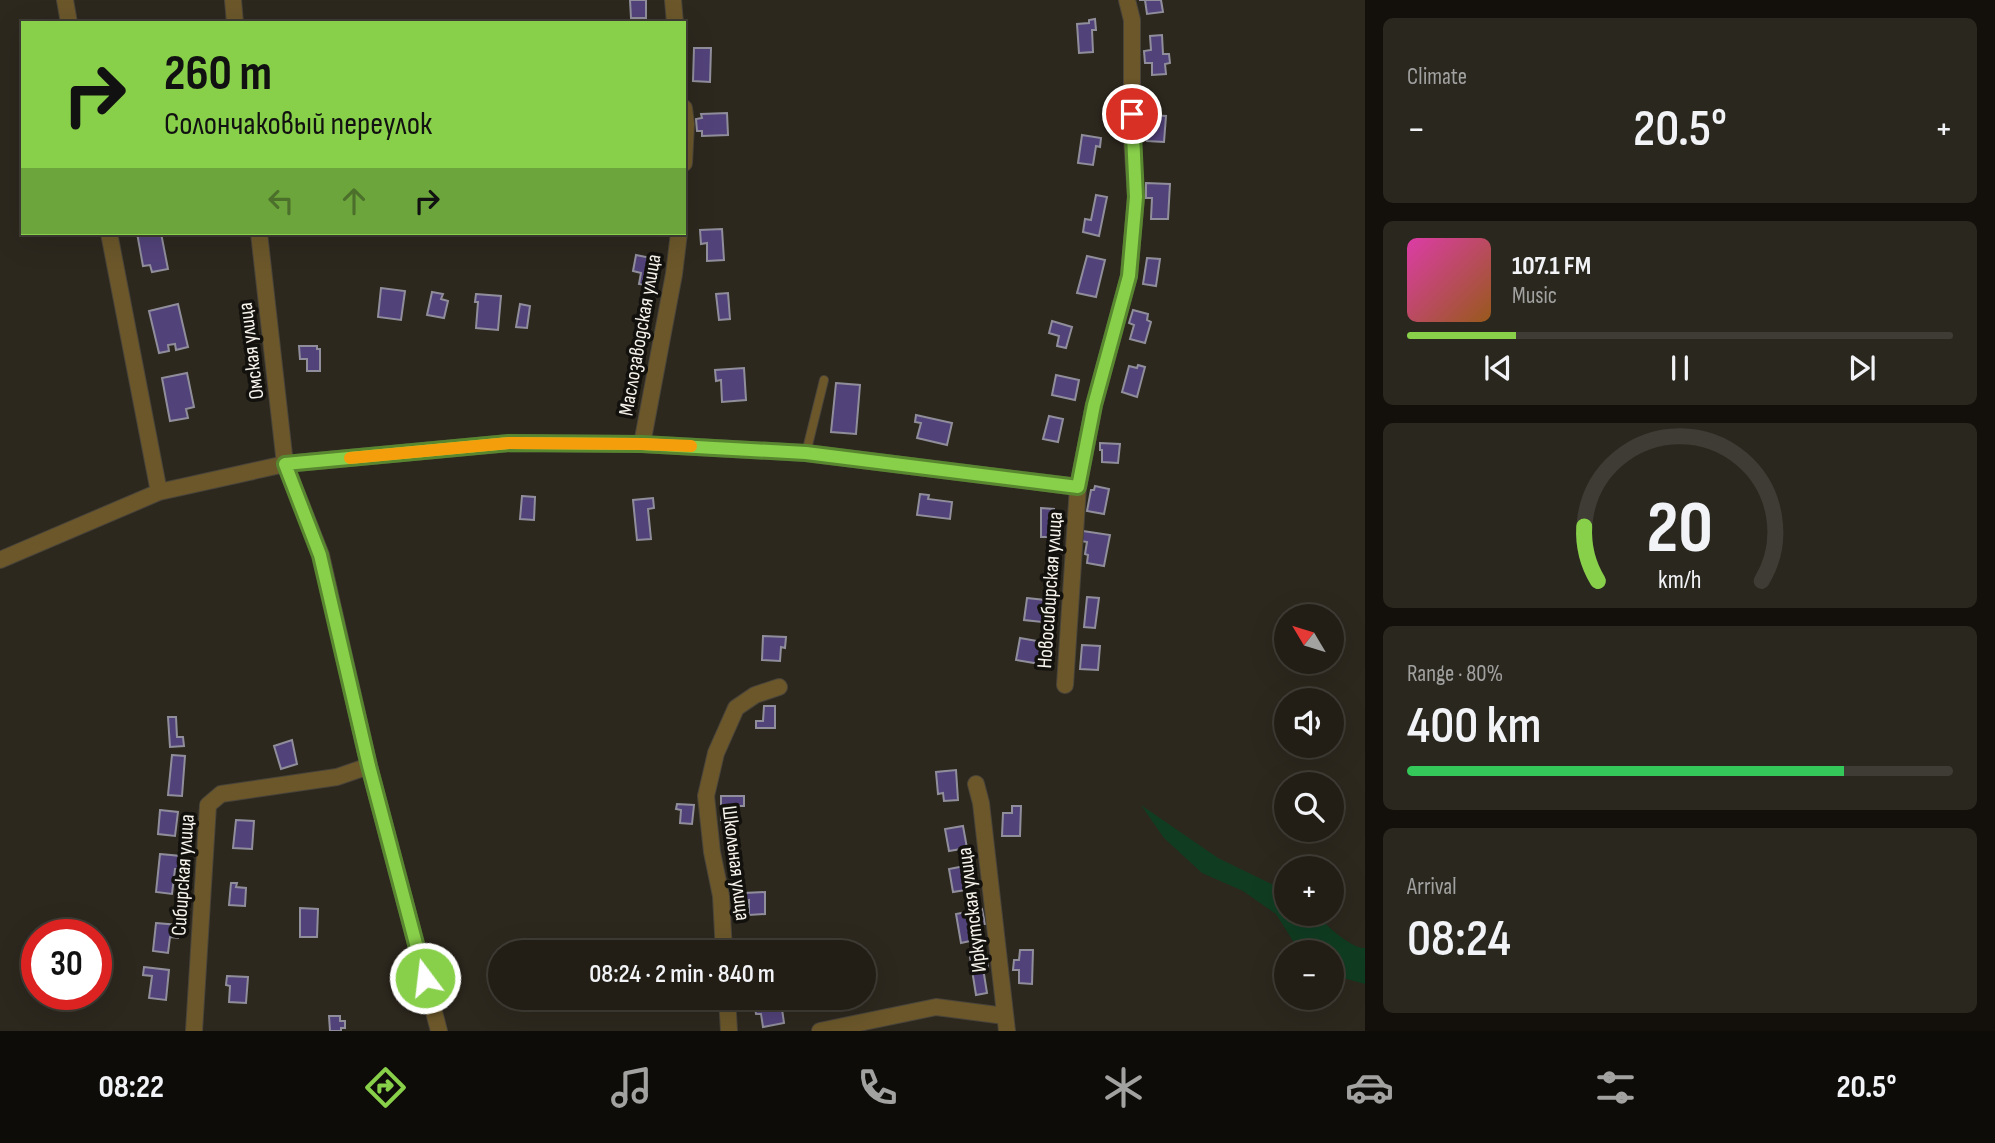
<!DOCTYPE html>
<html lang="en">
<head>
<meta charset="utf-8">
<style>
  :root { --surface:#221e16; --page:#2a271f; --text:#f1f3f6; --muted:#a2a2a1; --line:#3f3c35; --accent:#88cf4a }
  body { margin:0; font-family:"Sofia Sans Condensed",sans-serif; background:var(--page); color:var(--text); height:100vh; display:flex; flex-direction:column; font-size:26px; white-space:nowrap }
  * { box-sizing:border-box; margin:0 }
  p { font-size:23px; color:var(--muted) }
  .icon { flex:none; width:38px; height:38px; fill:none; stroke:currentColor; stroke-width:2; stroke-linecap:round; stroke-linejoin:round }
  .map { position:relative; flex:1; overflow:hidden }
  .sheet { display:flex; flex-direction:column; gap:18px; padding:18px; background:#13100c; width:630px }
  .sheet>* { flex:none }
  .guide { position:absolute; left:21px; top:21px; width:665px; height:214px; border-radius:0px; box-shadow:0 7px 28px #0002,0 0 0 2px var(--line); background:#88cf4a; color:#111; overflow:hidden }
  .needle { width:46px; rotate:308deg }
  .tools { position:absolute; left:1274px; top:604px; display:grid; gap:14px }
  .tools a { display:grid; place-items:center; width:70px; height:70px; border-radius:50%; background:var(--surface); box-shadow:0 7px 28px #0002,0 0 0 2px var(--line); font-size:35px }
  .speed { position:absolute; left:21px; top:919px; display:flex; gap:14px; font-size:35px; font-weight:700; text-align:center }
  .speed>* { display:grid; place-content:center; width:91px; height:91px; border-radius:50%; background:var(--surface); box-shadow:0 7px 28px #0002,0 0 0 2px var(--line); line-height:1 }
  .speed .limit { border:10px solid #d22; background:#fff; color:#111 }
  .pin { position:absolute; display:grid; place-items:center; width:60px; height:60px; color:#fff; margin:-30px; border:4px solid #fff; border-radius:50%; box-shadow:0 2px 7px #0007 }
  .me { position:absolute; width:77px; margin:-38px; rotate:345deg; stroke-linejoin:round; filter:drop-shadow(0 0 5px #0008) }
  .turn { display:flex; align-items:center; gap:24px; height:147px; padding:0 28px; font-size:32px }
  .turn .icon { width:91px; height:91px; stroke-width:2.5 }
  .turn b { display:block; font-size:49px; line-height:60px }
  .lanes { display:flex; align-items:center; height:66px; padding:0 28px; background:#0003; justify-content:center; gap:35px; direction:ltr }
  .lanes .off { opacity:.35 }
  .big { font-size:52px; font-weight:600; line-height:1.1 }
  .sheet .tile { flex:1; display:flex; flex-direction:column; justify-content:center; gap:10px; min-width:0; padding:0 24px; border-radius:10px; background:var(--page) }
  .sheet .dial { align-items:center; gap:0 }
  .dial svg { height:182px; overflow:visible; fill:none; stroke:var(--line); stroke-width:7; stroke-linecap:round; text-anchor:middle }
  .dial text { fill:var(--text); stroke:none }
  .song { display:flex; align-items:center; gap:21px }
  .cover { width:84px; height:84px; border-radius:10px; background:linear-gradient(135deg,hsl(320 70% 55%),hsl(30 70% 35%)) }
  .played { height:7px; border-radius:4px; background:linear-gradient(90deg,var(--accent) 20%,var(--line) 20%) }
  .keys { display:flex; justify-content:space-around; direction:ltr }
  .heat { display:flex; justify-content:space-between; align-items:center; font-size:38px; direction:ltr }
  .charge { height:10px; border-radius:5px; background:linear-gradient(90deg,#34c759 80%,var(--line) 0) }
  .trip { position:absolute; left:488px; top:940px; width:388px; height:70px; border-radius:35px; background:var(--surface); box-shadow:0 7px 28px #0002,0 0 0 2px var(--line); font-weight:600; line-height:70px; text-align:center }
  .tabs { display:flex; height:112px; justify-content:space-around; align-items:center; background:#0e0c09; color:var(--muted) }
  .tabs .icon { width:49px; height:49px }
  .tabs .selected { color:var(--accent) }
  .tabs b { font-size:32px; color:var(--text) }
  main { display:flex; flex:1; min-height:0 }
  .map>svg:first-child { display:block }
  .green { fill:#103d22 }
  .building { fill:#52427a; stroke:#908e9b; stroke-width:2 }
  .lines { fill:none; stroke-linecap:round; stroke-linejoin:round }
  .service-casing { stroke:#49443b; stroke-width:10 }
  .minor-casing { stroke:#49443b; stroke-width:18 }
  .service { stroke:#6b572a; stroke-width:8 }
  .minor { stroke:#6b572a; stroke-width:16 }
  .route-casing { stroke:#588730; stroke-width:18 }
  .route { stroke:#88cf4a; stroke-width:12 }
  .slow { stroke:#f59e0b; stroke-width:12 }
  .labels { text-anchor:middle; dominant-baseline:central; stroke-width:7; stroke-linejoin:round; paint-order:stroke }
  .street-label { font-size:21px; fill:#f6f3ec; stroke:#13110d }
</style>
</head>
<body>
<main>
<div class="map">
<svg width="1365" height="1031" viewBox="0 0 1365 1031">
  <rect width="100%" height="100%" fill="#2d281e"/>
  <!-- green -->
  <path class="green" d="M1141,805L1218,858L1286,891V914H1316C1325,924 1351,949 1365,948V984L1332,975V952H1300L1276,914L1243,891L1202,873L1164,838Z"/>
  <!-- building -->
  <path class="building" d="M630,0H646V18H631Z
    M1139,0H1161L1163,12L1147,14L1145,0Z
    M1095,19L1096,30H1092L1093,52L1079,53L1077,24L1089,23V20Z
    M1162,35L1163,54H1169L1170,63L1165,64L1166,74L1152,75V63H1145L1144,51L1151,50L1150,36Z
    M694,48H711L710,82L693,81Z
    M727,113L728,135L702,136V131H697L696,119L702,118L701,114Z
    M1149,115L1166,116L1164,142L1147,141Z
    M1082,135L1101,138L1100,147L1096,146L1093,165L1078,163Z
    M1146,183L1170,184L1168,219H1151L1152,198H1146Z
    M1096,195L1107,197L1099,236L1083,232L1085,219L1091,220Z
    M722,229L724,260L707,261V243L701,244L700,230Z
    M137,233H161L168,269L152,272L150,265L143,266Z
    M636,255L656,259L651,286L639,284L641,273L633,271Z
    M1087,256L1105,260L1096,297L1077,293Z
    M1147,258L1160,259L1156,286L1143,284Z
    M381,288L405,291L401,320L378,317Z
    M432,292L443,294L441,299L448,301L444,318L427,315Z
    M728,293L730,319L719,320L716,294Z
    M476,294L501,296L498,330L476,328L478,302H475Z
    M178,304L188,347L176,350L175,344L168,345L169,351L159,353L149,311Z
    M520,304L530,306L527,328L516,327Z
    M1133,310L1148,314L1147,320L1151,322L1145,343L1130,339L1134,325L1129,323Z
    M1052,321L1072,327L1066,348L1057,346L1059,336L1049,333Z
    M299,346H317V349H320V371H307V359H300Z
    M1138,365L1145,367L1137,397L1122,392L1129,366L1137,368Z
    M744,368L746,400L722,402L721,380L716,381L715,370Z
    M187,373L194,407L186,409L188,418L170,421L162,378Z
    M1056,375L1079,380L1075,400L1052,395Z
    M836,383L860,385L856,434L831,432Z
    M916,415L952,423L947,445L917,438L921,423L915,422Z
    M1049,416L1063,419L1058,442L1043,439Z
    M1100,443L1120,444L1118,463L1102,462V450H1100Z
    M1095,486L1109,489L1104,514L1087,511L1091,490H1094Z
    M920,494L929,495L928,499L952,502L950,519L917,515Z
    M522,496L535,497L534,520L520,519Z
    M653,498L654,508L648,509L651,539L637,540L633,500Z
    M1041,508L1054,509L1053,537H1041Z
    M1083,531L1110,535L1104,566L1087,563L1088,555L1085,554L1087,542L1081,541Z
    M1087,597L1099,598L1095,628L1084,627Z
    M1027,598L1045,600L1042,622L1024,620Z
    M763,636L786,637L785,648L781,647L780,661L762,660Z
    M1020,638L1043,642L1041,651L1048,652L1046,665L1016,660Z
    M1082,645L1100,646L1098,670L1080,669Z
    M764,706H775V728H756V721H763Z
    M168,717H176L177,737H183L184,746L170,747Z
    M292,740L297,764L281,769L274,746Z
    M172,755L185,756L182,796L168,795Z
    M956,770L958,800L944,801L943,793L938,794L936,772Z
    M721,796H744V806H735V820H721Z
    M677,804L694,805L692,824L680,823L681,810L676,809Z
    M1012,806H1021L1020,836H1002L1003,813H1012Z
    M160,810L178,812L175,836L158,834Z
    M236,820L254,821L252,849L233,848Z
    M963,826L967,848L949,851L945,829Z
    M160,854L181,856L180,869H175L172,894L156,892Z
    M975,864L976,873L970,874L972,889L953,892L949,869Z
    M231,883H237L236,887L246,888L245,906L229,905Z
    M765,892V914L749,915V900L745,901L744,893Z
    M300,908L318,909L317,937H300Z
    M982,909L985,924L976,925L979,939L961,943L956,914Z
    M156,923L179,925L178,938L170,937L168,953L153,951Z
    M1020,950H1033L1032,984L1019,983V970H1013L1014,960H1019Z
    M986,954L988,967L983,968L987,993L976,995L970,957Z
    M144,967L169,970L166,1000L149,998L152,976L143,975Z
    M227,976L248,977L246,1003L229,1002L230,986L226,985Z
    M676,998H696V1007L676,1006Z
    M781,1002L784,1023L763,1027L761,1014H756L755,1006Z
    M329,1016H340V1021H345V1028H341V1031H330Z"/>
  <g class="lines">
    <!-- service casing -->
    <g class="service-casing">
      <path id="service" d="M806,453L824,380"/>
    </g>
    <!-- minor casing -->
    <g class="minor-casing">
      <path id="minor" d="M65,0L69,23
        M233,0L235,23
        M673,0L675,23
        M684,108L686,124L684,163
        M109,233L159,492
        M259,233L285,464L321,555L369,766L439,1031
        M642,444L674,274L679,233
        M0,560L159,492L285,464L509,443L642,444L806,453L1078,487
        M1065,685L1078,487L1094,405L1129,276L1136,197L1132,139V20L1127,0
        M976,784L981,803L1007,1031
        M724,952L721,896L712,852L706,796L716,753L736,708L755,695L779,687
        M727,998L729,1031
        M194,1031L208,805L221,794L337,777L369,766
        M820,1031L936,1007L1005,1016"/>
    </g>
    <!-- service -->
    <use href="#service" class="service"/>
    <!-- minor -->
    <use href="#minor" class="minor"/>
  </g>
  <g class="lines">
    <!-- route casing -->
    <g class="route-casing">
      <path id="route" d="M425,978L369,766L320,555L285,464L509,443L642,444L806,453L1078,487L1094,405L1129,276L1136,197L1132,114"/>
    </g>
    <!-- route -->
    <use href="#route" class="route"/>
    <!-- slow -->
    <path class="slow" d="M350,458L509,443L642,444L691,446"/>
  </g>
  <g class="labels">
    <!-- street labels -->
    <g class="street-label">
      <text transform="translate(640 335) rotate(-80)">Маслозаводская улица</text>
      <text transform="translate(251 351) rotate(-97)">Омская улица</text>
      <text transform="translate(1050 590) rotate(-86)">Новосибирская улица</text>
      <text transform="translate(736 863) rotate(83)">Школьная улица</text>
      <text transform="translate(183 875) rotate(-86)">Сибирская улица</text>
      <text transform="translate(972 910) rotate(-97)">Иркутская улица</text>
    </g>
  </g>
</svg>
<div class="tools">
<a><svg class="needle" viewBox="-14 -14 28 28"><path d="M0-13l5 13h-10z" fill="#e53935"/><path d="M0 13l5-13h-10z" fill="#a2a2a1"/></svg></a>
<a><svg class="icon" aria-label="sound" viewBox="0 0 24 24"><path d="M4 9h4l5-4v14l-5-4H4zM17 9q2 3 0 6"/></svg></a>
<a><svg class="icon" aria-label="search" viewBox="0 0 24 24"><circle cx="10" cy="10" r="6"/><path d="M15 15l6 6"/></svg></a>
<a>+</a>
<a>−</a>
</div>
<div class="speed"><div class="limit">30</div></div>
<div class="pin" style="left:1132px;top:114px;background:#d93025"><svg class="icon" aria-label="arrive" viewBox="0 0 24 24"><path d="M6 21V4h12l-3 4 3 4H6"/></svg></div>
<svg class="me" style="left:425px;top:978px" viewBox="-20 -20 40 40"><circle r="17" fill="#88cf4a" stroke="#fff" stroke-width="3"/><path d="M0-11L8 9 0 5-8 9z" fill="#fff"/></svg>
<div class="trip">08:24 · 2 min · 840 m</div>
<div class="guide">
<div class="turn"><svg class="icon" aria-label="right" viewBox="0 0 24 24"><path d="M7 20v-9h11M14 6l5 5-5 5"/></svg><div><b>260 m</b>Солончаковый переулок</div></div>
<div class="lanes"><svg class="icon off" aria-label="left" viewBox="0 0 24 24"><path d="M17 20v-9H6M10 6l-5 5 5 5"/></svg><svg class="icon off" aria-label="ahead" viewBox="0 0 24 24"><path d="M12 20V5M6 11l6-6 6 6"/></svg><svg class="icon" aria-label="right" viewBox="0 0 24 24"><path d="M7 20v-9h11M14 6l5 5-5 5"/></svg></div>
</div>
</div>
<section class="sheet">
<div class="tile"><p>Climate</p>
<div class="heat"><a>−</a><b class="big">20.5°</b><a>+</a></div>
</div>
<div class="tile">
<div class="song"><i class="cover"></i><div><b>107.1 FM</b><p>Music</p></div></div>
<div class="played"></div>
<div class="keys"><svg class="icon" aria-label="previous" viewBox="0 0 24 24"><path d="M18 5L8 12l10 7zM5 5v14"/></svg><svg class="icon" aria-label="pause" viewBox="0 0 24 24"><path d="M8 5v14M16 5v14"/></svg><svg class="icon" aria-label="next" viewBox="0 0 24 24"><path d="M6 5l10 7-10 7zM19 5v14"/></svg></div>
</div>
<div class="tile dial"><svg viewBox="0 0 100 80">
<path d="M14 69A42 42 0 1 1 86 69"/>
<path d="M14 69A42 42 0 0 1 8 45" stroke="#88cf4a"/>
<text x="50" y="56" font-size="32" font-weight="700">20</text>
<text x="50" y="72" font-size="11">km/h</text>
</svg></div>
<div class="tile"><p>Range · 80%</p><b class="big">400 km</b><div class="charge"></div></div>
<div class="tile"><p>Arrival</p><b class="big">08:24</b></div>
</section>
</main>
<nav class="tabs">
<b>08:22</b>
<svg class="icon selected" aria-label="directions" viewBox="0 0 24 24"><path d="M12 3l9 9-9 9-9-9zM9 14v-3h6M13 9l2 2-2 2"/></svg>
<svg class="icon" aria-label="music" viewBox="0 0 24 24"><path d="M9 18V5l10-2v13"/><circle cx="6" cy="18" r="3"/><circle cx="16" cy="16" r="3"/></svg>
<svg class="icon" aria-label="phone" viewBox="0 0 24 24"><path d="M5 4h4l2 5-3 2q2 4 5 5l2-3 5 2v4C11 20 4 13 5 4z"/></svg>
<svg class="icon" aria-label="climate" viewBox="0 0 24 24"><path d="M12 3v18M4 7l16 10M4 17L20 7"/></svg>
<svg class="icon" aria-label="car" viewBox="0 0 24 24"><path d="M5 17H2v-5l4-1 3-4h7l3 4 3 1v5h-3M9 17h6M6 11h13"/><circle cx="7" cy="17" r="2"/><circle cx="17" cy="17" r="2"/></svg>
<svg class="icon" aria-label="filters" viewBox="0 0 24 24"><path d="M4 7h16M4 17h16"/><circle cx="9" cy="7" r="2"/><circle cx="15" cy="17" r="2"/></svg>
<b>20.5°</b>
</nav>
</body>
</html>
